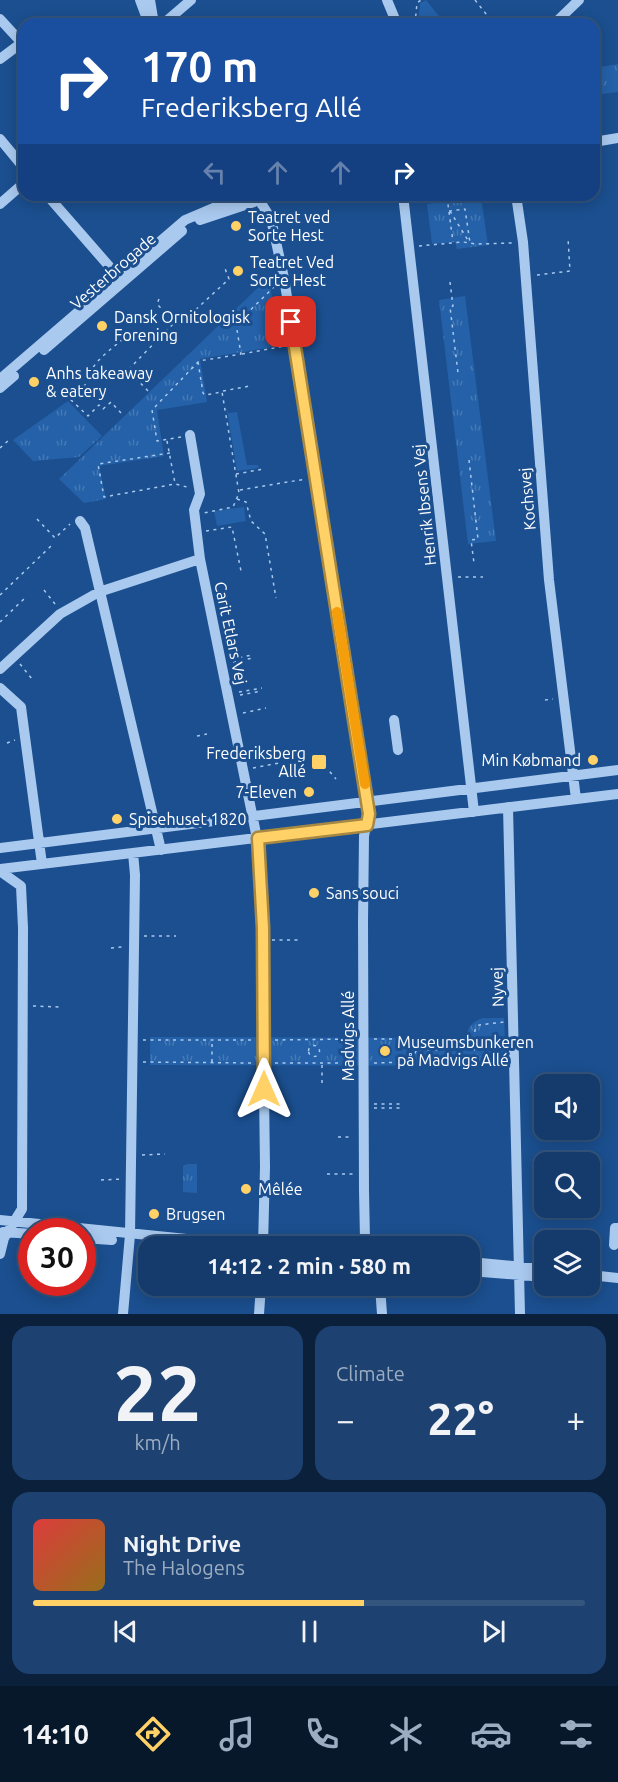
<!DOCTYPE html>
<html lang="en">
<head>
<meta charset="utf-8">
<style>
  :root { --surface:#143b6b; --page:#1d4271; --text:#f1f3f6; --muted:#9dadc1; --line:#33557e; --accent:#ffd166 }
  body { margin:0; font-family:Ubuntu,sans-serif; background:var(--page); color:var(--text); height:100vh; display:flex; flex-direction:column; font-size:22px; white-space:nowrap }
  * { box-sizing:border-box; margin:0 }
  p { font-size:20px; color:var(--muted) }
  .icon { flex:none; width:33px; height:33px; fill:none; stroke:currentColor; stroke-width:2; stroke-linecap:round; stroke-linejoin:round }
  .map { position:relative; height:1314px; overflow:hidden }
  .details { display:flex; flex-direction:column; gap:12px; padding:12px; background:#0b203b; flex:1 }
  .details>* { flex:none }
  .guide { position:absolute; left:18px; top:18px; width:582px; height:183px; border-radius:18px; box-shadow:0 3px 15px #0003,0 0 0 2px var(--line); background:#1a4fa0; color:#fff; overflow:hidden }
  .fabs { position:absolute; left:534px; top:1074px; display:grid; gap:12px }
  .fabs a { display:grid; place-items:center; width:66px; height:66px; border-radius:12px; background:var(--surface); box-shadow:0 3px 15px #0003,0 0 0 2px var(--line); font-size:30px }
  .speed { position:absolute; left:18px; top:1218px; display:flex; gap:12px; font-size:30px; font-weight:700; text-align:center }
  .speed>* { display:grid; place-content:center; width:78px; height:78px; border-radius:50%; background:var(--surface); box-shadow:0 3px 15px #0003,0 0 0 2px var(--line); line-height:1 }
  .speed .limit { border:9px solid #d22; background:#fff; color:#111 }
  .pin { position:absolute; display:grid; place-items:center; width:51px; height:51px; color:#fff; margin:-26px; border-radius:12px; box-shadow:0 3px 9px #0006 }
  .me { position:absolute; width:66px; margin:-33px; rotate:0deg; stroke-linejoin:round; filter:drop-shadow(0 0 4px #0008) }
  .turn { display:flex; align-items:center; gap:21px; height:126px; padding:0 24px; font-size:27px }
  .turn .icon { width:78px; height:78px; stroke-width:2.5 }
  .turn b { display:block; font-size:42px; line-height:51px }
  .lanes { display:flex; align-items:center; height:57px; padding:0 24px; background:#0003; justify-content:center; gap:30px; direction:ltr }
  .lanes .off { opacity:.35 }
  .big { font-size:45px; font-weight:700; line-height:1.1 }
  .details .card { flex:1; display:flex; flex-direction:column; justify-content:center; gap:9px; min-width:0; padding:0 21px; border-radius:18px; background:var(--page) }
  .details .dial { align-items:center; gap:0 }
  .dial b { font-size:78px; line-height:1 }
  .song { display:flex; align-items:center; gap:18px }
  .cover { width:72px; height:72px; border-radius:9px; background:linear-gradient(135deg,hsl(0 70% 55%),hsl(40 70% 35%)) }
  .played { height:6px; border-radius:3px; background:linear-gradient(90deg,var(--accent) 60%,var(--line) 60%) }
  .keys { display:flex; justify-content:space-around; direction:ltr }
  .heat { display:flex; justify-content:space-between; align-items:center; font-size:33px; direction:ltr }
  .details .tiles { flex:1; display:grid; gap:12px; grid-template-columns:1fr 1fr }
  .card:last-child { grid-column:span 2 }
  .trip { position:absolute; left:138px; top:1236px; width:342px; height:60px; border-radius:18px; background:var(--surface); box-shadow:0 3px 15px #0003,0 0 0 2px var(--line); font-weight:700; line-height:60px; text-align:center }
  .tabs { display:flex; height:96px; justify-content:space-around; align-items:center; background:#08182b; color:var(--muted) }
  .tabs .icon { width:42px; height:42px }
  .tabs .selected { color:var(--accent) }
  .tabs b { font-size:27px; color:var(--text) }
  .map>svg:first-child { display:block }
  .grass { fill:#2461a8 }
  .park { fill:url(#park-tufts) }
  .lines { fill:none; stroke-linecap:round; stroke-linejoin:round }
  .path { stroke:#a9c9ee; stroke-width:1.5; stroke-dasharray:3 4.5; stroke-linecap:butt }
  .minor { stroke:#a9c9ee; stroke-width:10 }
  .route-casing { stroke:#a68842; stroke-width:15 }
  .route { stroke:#ffd166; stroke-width:10 }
  .slow { stroke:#f59e0b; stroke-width:10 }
  .poi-dot { fill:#ffd166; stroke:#1b4f8f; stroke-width:2 }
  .labels { text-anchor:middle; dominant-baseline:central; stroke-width:6; stroke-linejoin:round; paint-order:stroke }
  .poi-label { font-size:16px; fill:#fff; stroke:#1b4f8f; text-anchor:start }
  .street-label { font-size:16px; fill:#fff; stroke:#1b4f8f }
</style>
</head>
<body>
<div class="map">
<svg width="618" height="1314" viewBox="0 0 618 1314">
  <defs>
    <pattern id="park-tufts" width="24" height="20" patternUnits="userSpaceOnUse" patternTransform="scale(1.5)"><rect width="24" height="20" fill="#2461a8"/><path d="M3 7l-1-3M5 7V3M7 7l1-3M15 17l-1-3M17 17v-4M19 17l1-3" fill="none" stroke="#4579b5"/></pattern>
  </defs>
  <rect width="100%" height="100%" fill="#1b4f8f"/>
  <!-- grass -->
  <path class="grass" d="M426,0L442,20L436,24H418L420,3Z
    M226,405L228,413L237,412L247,465H258L259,468L237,471Z
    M244,507L246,521L217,526L214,511Z"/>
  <!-- park -->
  <path class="park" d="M618,64V92L594,95V68Z
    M481,197L488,245L457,249L455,242L432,244L427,204Z
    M269,277L279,346L200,359L207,402L157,410L164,456L99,466L106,499L84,503L59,479Z
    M465,296L496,541L468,544L439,300Z
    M68,401L102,436L79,457L33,461L13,440Z
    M483,1018H504L506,1066L150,1065V1037L451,1038L466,1037C468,1026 473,1021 483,1018Z
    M187,1164H197V1193L183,1192V1166Z"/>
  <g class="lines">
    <!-- path -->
    <path class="path" d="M475,0L494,24
      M415,24L417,3L421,0
      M483,24L486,17
      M447,197L453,242
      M449,211L465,209L470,243
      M450,211L469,242
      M419,246L463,242L476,244L513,243
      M537,275L570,271L568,238
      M450,282L453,306L450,307L458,373
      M159,299L157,304L178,326L229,279L224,266
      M242,354L285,346
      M198,362L203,393L205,395L222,392L239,493L233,507L204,513
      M148,391L128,370L174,323
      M223,391L250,386
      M121,413L111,402L103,409L99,405L88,416L70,399L89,381C88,364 112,349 124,338
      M181,437L157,441L152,410L199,361L241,354L236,324L275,286
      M167,441L175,483
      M0,448L10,439
      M170,453L98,464L104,497L175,484L187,487
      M469,460L478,539L471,540L474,563
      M236,474L264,469
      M240,490L306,479
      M237,499L246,502L251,521L265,534L276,598
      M37,519L55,538L70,524
      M206,531L232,527L241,571
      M458,577H483
      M44,590L55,604
      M0,595L51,546
      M0,622L26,597
      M232,659L252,655
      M233,662L253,658
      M20,664L32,679
      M239,692L262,688
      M240,695L262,691
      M545,700L553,699
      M243,713L266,708
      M197,736L207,734
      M7,743L15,740
      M325,766L336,779
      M253,768L279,763
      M144,936H176
      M272,940H298
      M111,948L122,947
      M33,1006L59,1007
      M374,1039H410L417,1050
      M143,1040H253
      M275,1040L352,1039
      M308.5 1051a5.5 5.5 0 1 1 11 0a5.5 5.5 0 1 1-11 0Z
      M474,1047L475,1030L479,1025L504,1022
      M143,1062L253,1063
      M212,1062V1040
      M275,1063H352
      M374,1063L409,1062L417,1050L474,1049L478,1057L486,1061L504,1060
      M322,1083V1063
      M374,1104H400
      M374,1108H400
      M338,1137H352
      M142,1155L165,1154
      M327,1174H353
      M101,1180L122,1179"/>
    <!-- minor -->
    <path class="minor" d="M140,0L149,24
      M150,0L154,24
      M387,0L397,24
      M0,19L21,42
      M163,24L191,0
      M554,24L579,0
      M0,59L24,41
      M0,139L24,168
      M594,142L618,138
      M47,195L122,281
      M256,195L271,219L284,278L369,810L364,836L363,922L364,1191L365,1239L368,1246
      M403,195L474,812
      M516,195L523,242L549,580L576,799
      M0,204L24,183
      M200,220L254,202
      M44,350L182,231
      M0,379L185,220L225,203L286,195
      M0,388L14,376
      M190,435L200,494L194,510L200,559L261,858L265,1167L263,1246
      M80,521L85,528L161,850
      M0,669L60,614L99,592L200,559
      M0,688L21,707L42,864
      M394,720L398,750
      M508,807L520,1314
      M0,848L618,770
      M0,869L618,794
      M0,871L21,886L23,928L22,1209L4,1238L0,1254
      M0,1220L256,1246
      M3,1232L32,1234
      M82,1238L112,1240
      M614,1245L615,1228H618
      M470,1262L544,1269
      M470,1271L544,1277
      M590,1275L618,1278
      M380,1286L382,1314
      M123,1314L130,1235L135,875L133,853
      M259,1314L261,1286"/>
  </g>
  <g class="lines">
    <!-- route casing -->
    <g class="route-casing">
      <path id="route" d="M264,1089L263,928L258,838L367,825L369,814L291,322"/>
    </g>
    <!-- route -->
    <use href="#route" class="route"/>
    <!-- slow -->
    <path class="slow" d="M337,612L365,784"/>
  </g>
  <!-- markers -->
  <g class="poi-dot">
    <circle cx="236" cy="226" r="6"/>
    <circle cx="238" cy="271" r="6"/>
    <circle cx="102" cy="326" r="6"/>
    <circle cx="34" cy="382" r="6"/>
    <circle cx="593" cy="760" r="6"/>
    <rect x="311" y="754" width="16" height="16" rx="3"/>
    <circle cx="309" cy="792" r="6"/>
    <circle cx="117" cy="819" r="6"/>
    <circle cx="314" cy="893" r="6"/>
    <circle cx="385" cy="1051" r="6"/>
    <circle cx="246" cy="1189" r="6"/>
    <circle cx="154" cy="1214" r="6"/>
  </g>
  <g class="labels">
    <!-- poi labels -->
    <g class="poi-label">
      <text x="248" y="217">Teatret ved<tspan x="248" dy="18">Sorte Hest</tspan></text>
      <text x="250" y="262">Teatret Ved<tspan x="250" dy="18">Sorte Hest</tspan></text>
      <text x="114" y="317">Dansk Ornitologisk<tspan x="114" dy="18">Forening</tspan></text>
      <text x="46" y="373">Anhs takeaway<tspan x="46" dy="18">&amp; eatery</tspan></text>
      <text x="306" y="753" text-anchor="end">Frederiksberg<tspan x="306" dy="18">Allé</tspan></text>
      <text x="581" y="760" text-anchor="end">Min Købmand</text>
      <text x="297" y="792" text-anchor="end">7-Eleven</text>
      <text x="129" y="819">Spisehuset 1820</text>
      <text x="326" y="893">Sans souci</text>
      <text x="397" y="1042">Museumsbunkeren<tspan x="397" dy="18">på Madvigs Allé</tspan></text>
      <text x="258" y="1189">Mêlée</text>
      <text x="166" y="1214">Brugsen</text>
    </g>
    <!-- street labels -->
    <g class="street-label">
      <text transform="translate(113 271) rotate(-41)">Vesterbrogade</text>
      <text transform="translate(527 499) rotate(-95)">Kochsvej</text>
      <text transform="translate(424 505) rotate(-96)">Henrik Ibsens Vej</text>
      <text transform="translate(231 633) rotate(78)">Carit Etlars Vej</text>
      <text transform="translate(497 987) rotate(-92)">Nyvej</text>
      <text transform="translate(348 1036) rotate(-90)">Madvigs Allé</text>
    </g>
  </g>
</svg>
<div class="fabs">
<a><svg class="icon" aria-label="sound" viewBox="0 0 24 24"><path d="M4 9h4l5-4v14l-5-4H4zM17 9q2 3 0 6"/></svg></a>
<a><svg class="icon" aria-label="search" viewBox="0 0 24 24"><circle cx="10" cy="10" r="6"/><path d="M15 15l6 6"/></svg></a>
<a><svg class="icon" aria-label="layers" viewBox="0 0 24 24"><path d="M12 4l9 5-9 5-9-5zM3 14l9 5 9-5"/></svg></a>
</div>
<div class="speed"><div class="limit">30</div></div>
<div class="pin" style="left:291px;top:322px;background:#d93025"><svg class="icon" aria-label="arrive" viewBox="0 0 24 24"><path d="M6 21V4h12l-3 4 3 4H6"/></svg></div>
<svg class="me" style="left:264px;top:1089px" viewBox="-20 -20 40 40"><path d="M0-17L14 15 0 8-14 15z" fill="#ffd166" stroke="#fff" stroke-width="4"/></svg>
<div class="trip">14:12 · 2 min · 580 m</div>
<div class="guide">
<div class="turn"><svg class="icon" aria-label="right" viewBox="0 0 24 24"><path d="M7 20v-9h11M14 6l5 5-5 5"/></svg><div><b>170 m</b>Frederiksberg Allé</div></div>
<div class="lanes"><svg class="icon off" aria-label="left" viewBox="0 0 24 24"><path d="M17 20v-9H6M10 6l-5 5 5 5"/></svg><svg class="icon off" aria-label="ahead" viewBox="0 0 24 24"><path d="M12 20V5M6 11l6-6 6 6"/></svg><svg class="icon off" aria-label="ahead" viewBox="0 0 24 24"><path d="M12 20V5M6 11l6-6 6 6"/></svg><svg class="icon" aria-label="right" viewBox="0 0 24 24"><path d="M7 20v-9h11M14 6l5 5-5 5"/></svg></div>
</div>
</div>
<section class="details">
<div class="tiles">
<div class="card dial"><b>22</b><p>km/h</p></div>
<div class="card"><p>Climate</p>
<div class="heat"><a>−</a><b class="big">22°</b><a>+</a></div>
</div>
<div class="card">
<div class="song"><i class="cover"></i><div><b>Night Drive</b><p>The Halogens</p></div></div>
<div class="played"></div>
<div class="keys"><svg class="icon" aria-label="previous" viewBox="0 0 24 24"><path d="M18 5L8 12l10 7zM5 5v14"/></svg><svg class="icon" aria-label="pause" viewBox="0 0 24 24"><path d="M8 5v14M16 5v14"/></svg><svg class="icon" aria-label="next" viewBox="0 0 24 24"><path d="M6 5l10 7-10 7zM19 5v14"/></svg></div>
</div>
</div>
</section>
<nav class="tabs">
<b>14:10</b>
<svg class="icon selected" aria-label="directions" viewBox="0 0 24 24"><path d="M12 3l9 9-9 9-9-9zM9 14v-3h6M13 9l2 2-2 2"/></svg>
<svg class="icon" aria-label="music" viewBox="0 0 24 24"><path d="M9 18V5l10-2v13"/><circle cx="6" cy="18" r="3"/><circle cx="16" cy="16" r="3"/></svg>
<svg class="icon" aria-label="phone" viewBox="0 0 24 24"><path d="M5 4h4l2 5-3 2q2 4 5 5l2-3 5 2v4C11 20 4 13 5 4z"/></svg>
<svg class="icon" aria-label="climate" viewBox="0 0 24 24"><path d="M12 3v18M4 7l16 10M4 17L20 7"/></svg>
<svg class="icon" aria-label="car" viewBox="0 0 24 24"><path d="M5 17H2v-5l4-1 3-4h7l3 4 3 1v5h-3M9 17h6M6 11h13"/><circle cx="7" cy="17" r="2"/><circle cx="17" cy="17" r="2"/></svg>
<svg class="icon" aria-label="filters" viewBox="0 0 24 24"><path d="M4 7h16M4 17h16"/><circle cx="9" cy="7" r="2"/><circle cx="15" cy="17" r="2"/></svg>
</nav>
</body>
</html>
